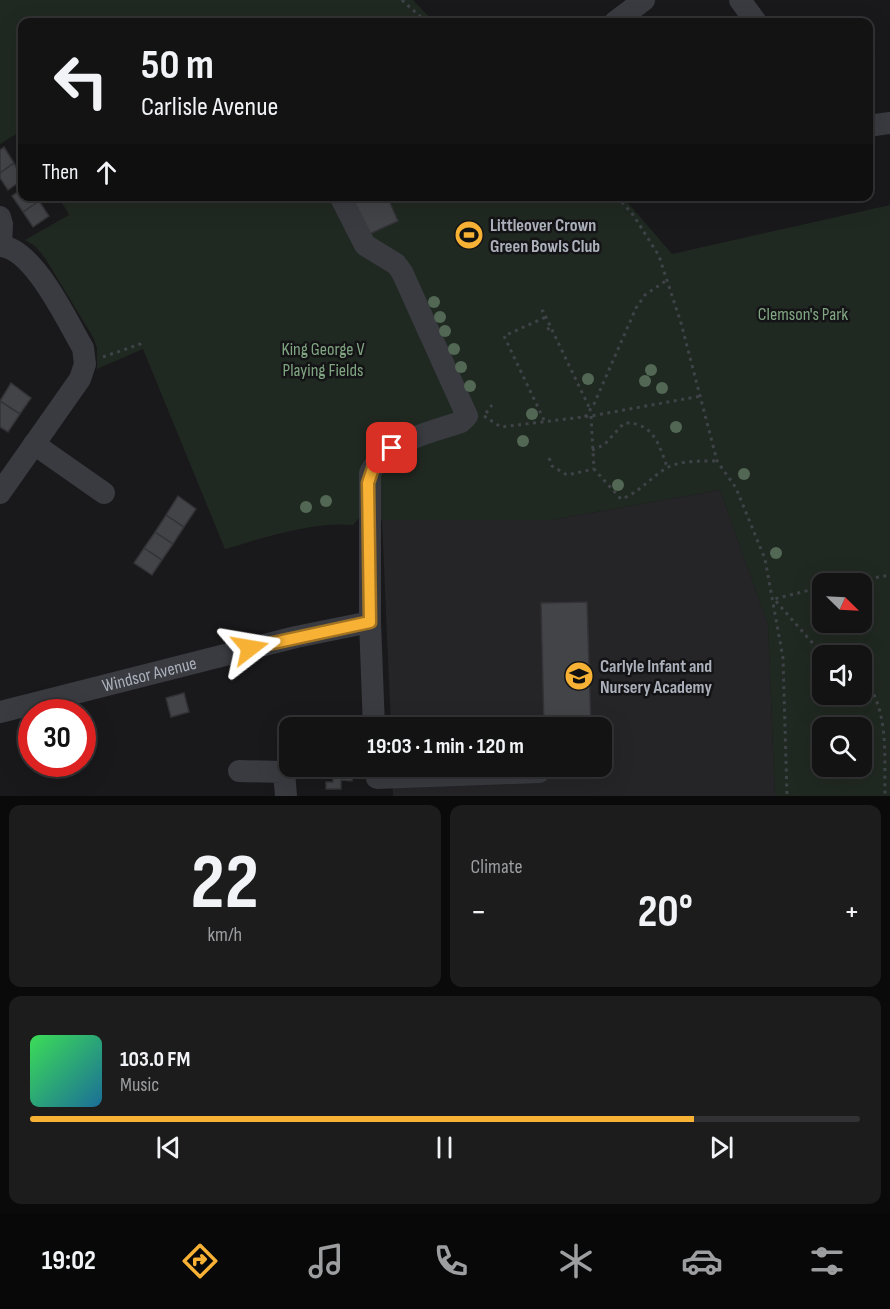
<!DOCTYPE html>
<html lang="en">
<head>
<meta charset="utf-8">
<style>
  :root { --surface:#131314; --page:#1c1c1d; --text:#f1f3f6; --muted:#9d9ea0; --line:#323234; --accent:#f7b135 }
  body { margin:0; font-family:"Sofia Sans Condensed",sans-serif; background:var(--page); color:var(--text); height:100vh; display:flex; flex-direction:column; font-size:22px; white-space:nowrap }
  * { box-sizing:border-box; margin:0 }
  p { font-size:20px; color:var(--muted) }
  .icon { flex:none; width:33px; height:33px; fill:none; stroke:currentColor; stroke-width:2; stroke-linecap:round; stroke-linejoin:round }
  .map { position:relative; height:796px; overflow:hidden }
  .drawer { display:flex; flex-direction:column; gap:9px; padding:9px; background:#0a0a0b; flex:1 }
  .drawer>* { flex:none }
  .hud { position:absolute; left:18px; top:18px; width:855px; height:183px; border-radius:12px; box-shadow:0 6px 24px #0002,0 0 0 2px var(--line); background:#131314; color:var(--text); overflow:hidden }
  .needle { width:39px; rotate:114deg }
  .buttons { position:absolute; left:812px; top:573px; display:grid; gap:12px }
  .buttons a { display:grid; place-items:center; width:60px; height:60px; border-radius:12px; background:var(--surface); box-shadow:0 6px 24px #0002,0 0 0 2px var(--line); font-size:30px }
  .speed { position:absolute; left:18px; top:699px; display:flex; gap:12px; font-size:30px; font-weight:700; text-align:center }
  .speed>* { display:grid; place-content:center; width:78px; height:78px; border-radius:50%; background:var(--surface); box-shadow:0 6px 24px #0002,0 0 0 2px var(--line); line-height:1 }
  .speed .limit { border:9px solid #d22; background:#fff; color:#111 }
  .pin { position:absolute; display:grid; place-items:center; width:51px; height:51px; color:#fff; margin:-26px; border-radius:12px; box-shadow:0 3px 9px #0006 }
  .me { position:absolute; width:66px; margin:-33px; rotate:76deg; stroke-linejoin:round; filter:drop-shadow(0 0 4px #0008) }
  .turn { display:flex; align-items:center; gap:21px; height:126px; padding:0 24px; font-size:27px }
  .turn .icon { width:78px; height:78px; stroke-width:2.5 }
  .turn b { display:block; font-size:42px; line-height:51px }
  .then { display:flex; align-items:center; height:57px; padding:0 24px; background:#0003; gap:12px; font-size:22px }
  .big { font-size:45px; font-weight:700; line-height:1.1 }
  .drawer .tile { flex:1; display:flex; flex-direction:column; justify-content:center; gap:9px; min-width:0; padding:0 21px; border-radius:12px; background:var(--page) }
  .drawer .dial { align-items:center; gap:0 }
  .dial b { font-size:78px; line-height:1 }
  .song { display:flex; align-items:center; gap:18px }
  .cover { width:72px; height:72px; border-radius:9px; background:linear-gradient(135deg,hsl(130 70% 55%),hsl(200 70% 35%)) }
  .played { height:6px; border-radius:3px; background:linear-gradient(90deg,var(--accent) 80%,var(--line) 80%) }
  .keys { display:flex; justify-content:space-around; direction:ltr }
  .heat { display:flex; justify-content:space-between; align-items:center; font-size:33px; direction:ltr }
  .drawer .tiles { flex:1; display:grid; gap:9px; grid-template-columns:1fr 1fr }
  .tile:last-child { grid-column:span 2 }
  .trip { position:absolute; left:279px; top:717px; width:333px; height:60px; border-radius:12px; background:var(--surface); box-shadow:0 6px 24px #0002,0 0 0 2px var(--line); font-weight:700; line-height:60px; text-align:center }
  .dock { display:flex; height:96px; justify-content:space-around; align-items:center; background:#080808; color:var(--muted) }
  .dock .icon { width:42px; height:42px }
  .dock .current { color:var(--accent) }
  .dock b { font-size:27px; color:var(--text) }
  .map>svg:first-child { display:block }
  .built { fill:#252528 }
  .green { fill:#202921; fill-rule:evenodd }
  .building { fill:#434448; stroke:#333337; stroke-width:1.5 }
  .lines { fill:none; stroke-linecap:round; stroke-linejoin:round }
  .path { stroke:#3f4247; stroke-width:3; stroke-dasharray:3 4.5; stroke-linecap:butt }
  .minor { stroke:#393b40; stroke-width:22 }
  .tree { fill:#526754 }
  .route-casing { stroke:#a17322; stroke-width:15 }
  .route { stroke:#f7b135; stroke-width:10 }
  .labels { text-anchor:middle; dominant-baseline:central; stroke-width:5; stroke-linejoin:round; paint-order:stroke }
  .poi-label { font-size:18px; font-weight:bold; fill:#abb0bb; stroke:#141416; text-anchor:start }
  .park-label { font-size:18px; fill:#81a683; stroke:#141416 }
  .street-label { font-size:18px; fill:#abb0bb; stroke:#141416 }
</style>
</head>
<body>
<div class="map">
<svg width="890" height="796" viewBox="0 0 890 796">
  <rect width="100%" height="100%" fill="#19191b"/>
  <!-- built -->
  <path class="built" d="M720,490L768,625L775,796H393L392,767L602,766V728L391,727L382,520H551Z"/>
  <!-- green -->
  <path class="green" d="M0,0H413L434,22H22V139L18,133L0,144Z
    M58,196L623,197L672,254L890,205V796H775L768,625L720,490L551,520H382L361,516L353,525C313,521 263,538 225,549L143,349L97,369V348L93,337L45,258L35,246L25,240L69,215ZM822,584H861V622H822ZM822,656H861V694H822ZM822,728H861V766H822Z"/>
  <!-- building -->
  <path class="building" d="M4,147L14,163L0,173V150Z
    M14,163L22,180L8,190L0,178V173Z
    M22,189V196H37L39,201L23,212L12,196Z
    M347,196H387L398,221L365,236Z
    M39,201L49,216L33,227L23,212Z
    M11,383L31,398L20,414L0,401Z
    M0,401L20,414L8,432L0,427Z
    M178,496L196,509L184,527L166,515Z
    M166,515L184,527L173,544L155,532Z
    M155,532L173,544L162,560L144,548Z
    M144,548L162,560L152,575L134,563Z
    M587,602L591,728H544L541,603Z
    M184,693L189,712L171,717L166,698Z
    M333,766H353L352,781L341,780V789H326V782H333Z"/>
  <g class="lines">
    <!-- path -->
    <path class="path" d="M402,0L426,22
      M617,196L634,216L659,256L681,323L717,461L736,488L765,559L783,658L787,796
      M541,311H543L590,409
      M547,328L552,331
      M103,357L143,343
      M486,413L492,405
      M484,416L501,427L591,416L701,396
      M591,416L594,469L621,499C639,493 650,478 665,469C679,460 702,461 717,461
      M585,417L594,404L636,308L645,295L667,280
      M544,420L504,336L546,317
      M592,450L604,445L624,423C653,422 659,444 667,467
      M549,458L552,466L567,475L594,469
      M839,584L890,575
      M822,587L774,599L816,647L833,656
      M861,676C890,707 884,754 885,796"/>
    <!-- minor -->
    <g class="minor">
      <path d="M740,0L756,22"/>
      <path d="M615,22L644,0"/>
      <path d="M868,126L890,123"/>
      <path d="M340,196L365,245L396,264L402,272L467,416L461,422C429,433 386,441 370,473V622L374,728"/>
      <path d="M0,217L2,224L1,246C34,249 67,321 83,348L85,364L80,379L0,493"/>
      <path d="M34,444L104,493"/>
      <path id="s1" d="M0,712L296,637L370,622"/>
      <path d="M239,771L284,772L286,796"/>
      <path d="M377,778L539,772L538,766"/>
    </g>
  </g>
  <!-- trees -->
  <g class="tree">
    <circle cx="434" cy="302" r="6"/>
    <circle cx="440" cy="317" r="6"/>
    <circle cx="445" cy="331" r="6"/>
    <circle cx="454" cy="349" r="6"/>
    <circle cx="461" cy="367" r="6"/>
    <circle cx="651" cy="370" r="6"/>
    <circle cx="588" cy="379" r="6"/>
    <circle cx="645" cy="381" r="6"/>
    <circle cx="470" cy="386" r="6"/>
    <circle cx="662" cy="388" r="6"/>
    <circle cx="532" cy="414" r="6"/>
    <circle cx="676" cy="427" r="6"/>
    <circle cx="523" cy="441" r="6"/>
    <circle cx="744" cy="474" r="6"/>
    <circle cx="618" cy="485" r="6"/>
    <circle cx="326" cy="501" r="6"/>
    <circle cx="306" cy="507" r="6"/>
    <circle cx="776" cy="553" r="6"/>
  </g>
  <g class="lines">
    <!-- route casing -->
    <g class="route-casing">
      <path id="route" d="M250,648L370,622L368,483L375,462L392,448"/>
    </g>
    <!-- route -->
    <use href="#route" class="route"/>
  </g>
  <!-- icons -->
  <defs>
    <g id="stadium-disc" transform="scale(1.5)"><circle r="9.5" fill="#f7b135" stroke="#141416"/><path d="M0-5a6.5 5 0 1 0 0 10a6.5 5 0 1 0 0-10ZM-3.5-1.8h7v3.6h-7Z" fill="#111"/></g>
    <g id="school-disc" transform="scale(1.5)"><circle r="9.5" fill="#f7b135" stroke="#141416"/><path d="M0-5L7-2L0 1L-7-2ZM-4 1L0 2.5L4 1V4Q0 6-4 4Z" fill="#111"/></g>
  </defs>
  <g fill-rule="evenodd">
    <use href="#stadium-disc" x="469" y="235"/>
    <use href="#school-disc" x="579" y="676"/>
  </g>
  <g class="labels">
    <!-- poi labels -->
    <g class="poi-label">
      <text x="490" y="225">Littleover Crown<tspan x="490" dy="21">Green Bowls Club</tspan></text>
      <text x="600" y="666">Carlyle Infant and<tspan x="600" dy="21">Nursery Academy</tspan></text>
    </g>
    <!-- park labels -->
    <g class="park-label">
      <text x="803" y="314">Clemson's Park</text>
      <text x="323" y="349">King George V<tspan x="323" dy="21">Playing Fields</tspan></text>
    </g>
    <!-- street labels -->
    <g class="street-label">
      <text stroke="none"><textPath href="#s1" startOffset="154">Windsor Avenue</textPath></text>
    </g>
  </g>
</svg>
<div class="buttons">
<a><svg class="needle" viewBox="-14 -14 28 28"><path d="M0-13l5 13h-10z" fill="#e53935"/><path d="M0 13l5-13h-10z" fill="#9d9ea0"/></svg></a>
<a><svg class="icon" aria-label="sound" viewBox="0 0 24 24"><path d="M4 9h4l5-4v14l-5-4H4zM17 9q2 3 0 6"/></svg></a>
<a><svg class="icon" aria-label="search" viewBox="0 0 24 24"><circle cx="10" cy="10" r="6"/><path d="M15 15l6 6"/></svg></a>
</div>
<div class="speed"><div class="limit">30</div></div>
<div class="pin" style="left:392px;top:448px;background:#d93025"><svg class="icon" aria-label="arrive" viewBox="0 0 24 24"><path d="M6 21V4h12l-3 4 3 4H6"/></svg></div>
<svg class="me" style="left:250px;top:648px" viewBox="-20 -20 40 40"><path d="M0-17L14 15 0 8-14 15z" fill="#f7b135" stroke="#fff" stroke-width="4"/></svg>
<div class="trip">19:03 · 1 min · 120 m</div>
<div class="hud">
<div class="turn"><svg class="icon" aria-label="left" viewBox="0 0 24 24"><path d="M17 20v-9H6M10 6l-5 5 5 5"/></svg><div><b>50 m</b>Carlisle Avenue</div></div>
<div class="then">Then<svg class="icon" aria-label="ahead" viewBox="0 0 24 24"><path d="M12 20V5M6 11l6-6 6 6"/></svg></div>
</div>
</div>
<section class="drawer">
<div class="tiles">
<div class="tile dial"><b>22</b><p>km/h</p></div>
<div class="tile"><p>Climate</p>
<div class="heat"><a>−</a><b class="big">20°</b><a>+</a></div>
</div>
<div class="tile">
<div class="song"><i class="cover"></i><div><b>103.0 FM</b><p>Music</p></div></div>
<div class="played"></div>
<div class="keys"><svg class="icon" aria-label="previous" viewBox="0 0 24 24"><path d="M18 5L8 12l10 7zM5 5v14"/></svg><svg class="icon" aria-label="pause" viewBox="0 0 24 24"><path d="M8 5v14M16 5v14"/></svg><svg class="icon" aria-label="next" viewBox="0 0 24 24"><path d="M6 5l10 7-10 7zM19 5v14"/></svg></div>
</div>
</div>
</section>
<nav class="dock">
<b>19:02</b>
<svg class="icon current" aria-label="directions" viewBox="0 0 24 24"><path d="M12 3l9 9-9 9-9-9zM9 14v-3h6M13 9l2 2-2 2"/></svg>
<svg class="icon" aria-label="music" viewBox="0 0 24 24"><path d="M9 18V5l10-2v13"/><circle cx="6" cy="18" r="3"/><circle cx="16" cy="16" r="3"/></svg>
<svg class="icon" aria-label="phone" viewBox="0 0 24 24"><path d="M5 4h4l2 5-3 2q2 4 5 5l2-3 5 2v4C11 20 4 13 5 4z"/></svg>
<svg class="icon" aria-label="climate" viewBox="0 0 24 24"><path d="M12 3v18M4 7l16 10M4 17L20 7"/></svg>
<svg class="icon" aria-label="car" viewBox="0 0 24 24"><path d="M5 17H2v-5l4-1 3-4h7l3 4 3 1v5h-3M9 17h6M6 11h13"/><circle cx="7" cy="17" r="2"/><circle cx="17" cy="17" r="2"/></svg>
<svg class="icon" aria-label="filters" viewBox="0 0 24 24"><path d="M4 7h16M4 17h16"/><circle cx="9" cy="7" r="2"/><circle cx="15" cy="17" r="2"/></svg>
</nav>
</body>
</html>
